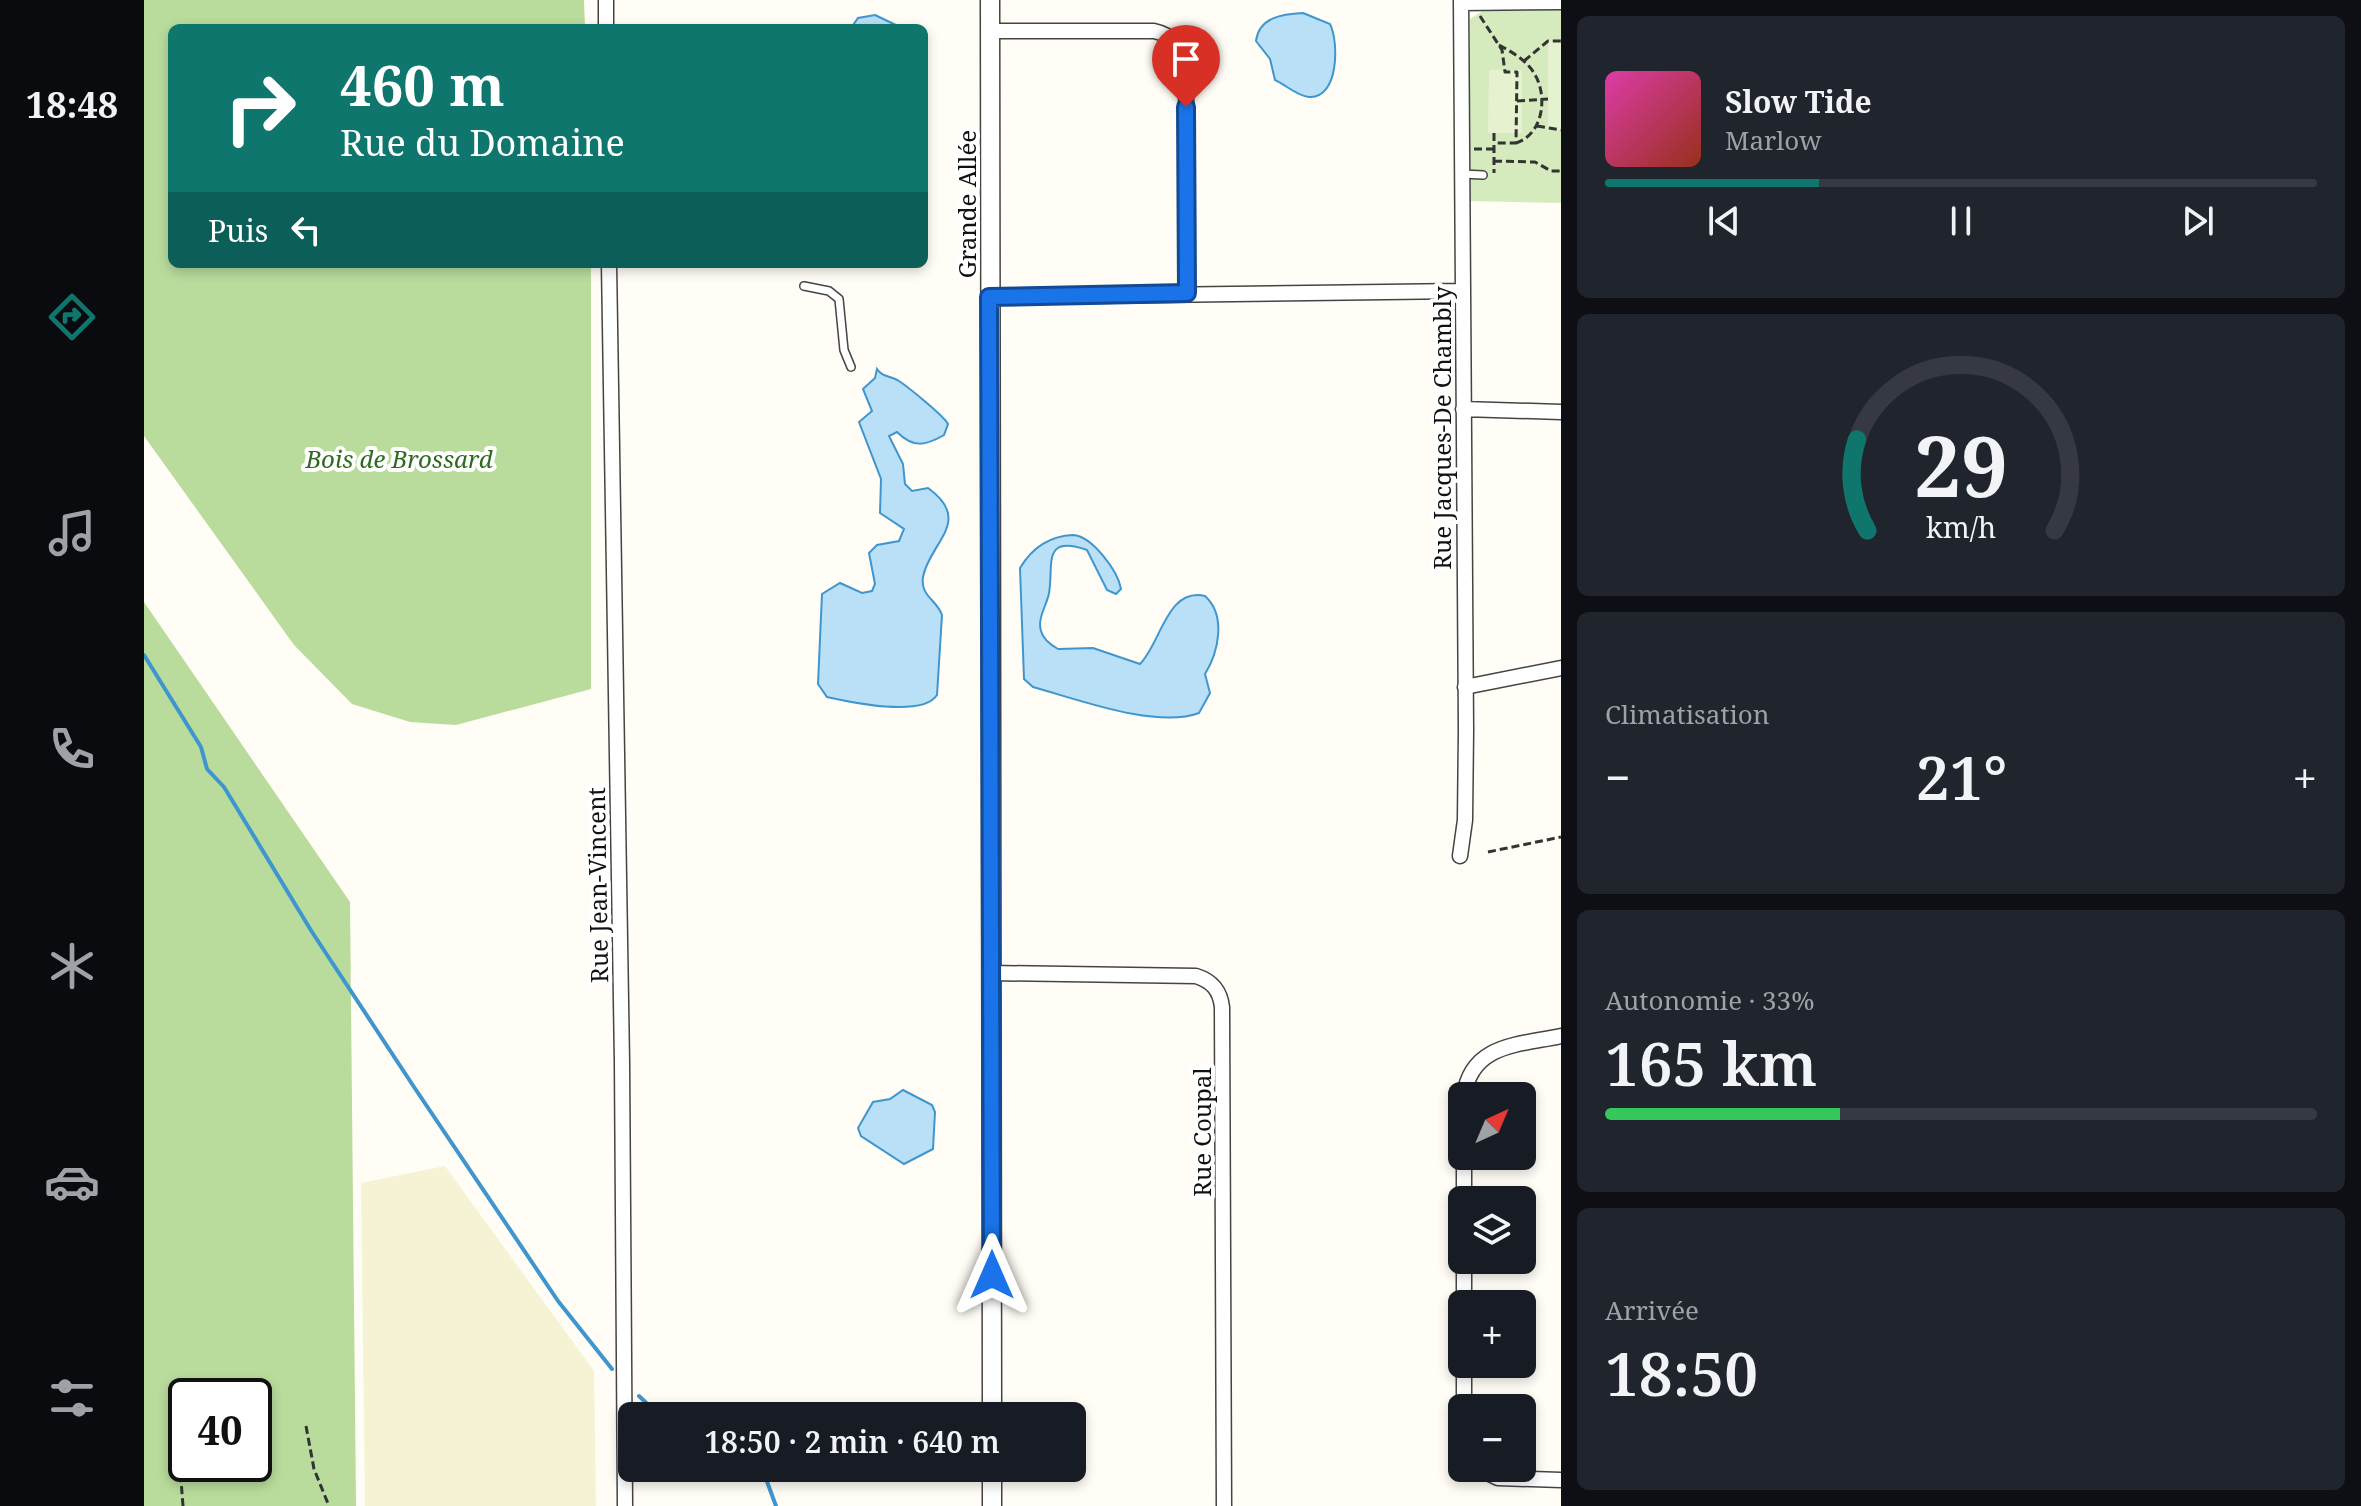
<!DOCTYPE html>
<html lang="fr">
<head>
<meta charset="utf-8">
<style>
  :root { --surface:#171b24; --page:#20242c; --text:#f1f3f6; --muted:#9ea1a6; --line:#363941; --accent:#0f766e }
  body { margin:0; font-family:"Noto Serif",serif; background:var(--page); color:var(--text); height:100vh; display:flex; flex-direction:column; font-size:30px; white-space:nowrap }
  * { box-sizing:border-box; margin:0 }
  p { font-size:26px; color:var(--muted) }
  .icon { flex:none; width:44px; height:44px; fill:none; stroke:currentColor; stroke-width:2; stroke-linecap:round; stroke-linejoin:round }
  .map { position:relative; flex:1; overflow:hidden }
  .panel { display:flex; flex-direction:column; gap:16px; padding:16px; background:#0d0f14; width:800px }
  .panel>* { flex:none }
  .top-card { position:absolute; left:24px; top:24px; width:760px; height:244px; border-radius:12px; box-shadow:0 4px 12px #0003; background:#0f766e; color:#fff; overflow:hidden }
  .needle { width:52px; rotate:44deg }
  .tools { position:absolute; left:1304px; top:1082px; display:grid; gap:16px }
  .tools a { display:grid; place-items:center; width:88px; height:88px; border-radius:12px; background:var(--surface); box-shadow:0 4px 12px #0003; font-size:40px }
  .speed { position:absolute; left:24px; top:1378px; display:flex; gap:16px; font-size:40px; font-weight:700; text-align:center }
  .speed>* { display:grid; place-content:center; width:104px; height:104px; border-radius:50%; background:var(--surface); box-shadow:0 4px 12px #0003; line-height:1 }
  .speed .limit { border:4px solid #111; border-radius:12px; background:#fff; color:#111 }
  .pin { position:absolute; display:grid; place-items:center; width:68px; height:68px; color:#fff; margin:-82px -34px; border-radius:50% 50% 50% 0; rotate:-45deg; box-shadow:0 0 8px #0007 }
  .pin .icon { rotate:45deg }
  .me { position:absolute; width:88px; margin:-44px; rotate:0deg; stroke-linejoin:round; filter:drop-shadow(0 0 6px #0008) }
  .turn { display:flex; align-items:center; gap:28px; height:168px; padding:0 40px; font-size:36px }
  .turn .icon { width:104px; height:104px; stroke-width:2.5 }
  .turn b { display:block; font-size:56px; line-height:68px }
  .then { display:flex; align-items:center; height:76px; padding:0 40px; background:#0003; gap:16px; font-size:30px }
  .big { font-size:60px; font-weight:600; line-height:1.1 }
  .panel .tile { flex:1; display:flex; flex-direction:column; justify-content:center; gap:12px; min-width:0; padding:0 28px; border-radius:12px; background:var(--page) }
  .panel .dial { align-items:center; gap:0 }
  .dial svg { height:208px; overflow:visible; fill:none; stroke:var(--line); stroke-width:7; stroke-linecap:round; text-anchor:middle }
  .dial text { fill:var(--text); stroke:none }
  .song { display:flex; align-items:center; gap:24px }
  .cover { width:96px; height:96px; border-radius:12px; background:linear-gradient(135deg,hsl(320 70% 55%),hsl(10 70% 35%)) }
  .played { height:8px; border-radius:4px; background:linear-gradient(90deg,var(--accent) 30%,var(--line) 30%) }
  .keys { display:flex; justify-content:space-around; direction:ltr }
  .heat { display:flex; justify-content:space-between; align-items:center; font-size:44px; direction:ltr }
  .charge { height:12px; border-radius:6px; background:linear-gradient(90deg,#34c759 33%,var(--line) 0) }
  .trip { position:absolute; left:474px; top:1402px; width:468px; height:80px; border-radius:12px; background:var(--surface); box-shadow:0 4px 12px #0003; font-weight:600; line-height:80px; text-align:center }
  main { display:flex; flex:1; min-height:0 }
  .tab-bar { display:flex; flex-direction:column; width:144px; justify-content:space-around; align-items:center; background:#090b0e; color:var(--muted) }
  .tab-bar .icon { width:56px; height:56px }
  .tab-bar .current { color:var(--accent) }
  .tab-bar b { font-size:36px; color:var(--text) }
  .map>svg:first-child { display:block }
  .farmland { fill:#f6f3d4 }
  .green { fill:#d5ebbd }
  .forest { fill:#b9dc9c; fill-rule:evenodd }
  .pitch { fill:#e6f2cf }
  .water { fill:#b9e0f7; stroke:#3f96cf; stroke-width:2 }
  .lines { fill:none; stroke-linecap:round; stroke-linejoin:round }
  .stream { stroke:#3f96cf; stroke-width:4 }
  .service-casing { stroke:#444; stroke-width:10 }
  .minor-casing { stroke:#444; stroke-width:17 }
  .tertiary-casing { stroke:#444; stroke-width:21 }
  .path { stroke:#333; stroke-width:3; stroke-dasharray:8 4; stroke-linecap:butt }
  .service { stroke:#fff; stroke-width:7 }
  .minor { stroke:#fff; stroke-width:14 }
  .tertiary { stroke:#fff; stroke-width:18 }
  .route-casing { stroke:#114b97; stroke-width:20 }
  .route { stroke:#1a73e8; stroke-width:14 }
  .labels { text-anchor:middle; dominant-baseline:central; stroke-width:8; stroke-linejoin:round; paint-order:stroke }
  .street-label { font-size:24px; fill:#111; stroke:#fff }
  .park-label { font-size:24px; font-style:italic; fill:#2f6b1f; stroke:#fff }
</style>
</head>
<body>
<main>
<nav class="tab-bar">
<b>18:48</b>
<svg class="icon current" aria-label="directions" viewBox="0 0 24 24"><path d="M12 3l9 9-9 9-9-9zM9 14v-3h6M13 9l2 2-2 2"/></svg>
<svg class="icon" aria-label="music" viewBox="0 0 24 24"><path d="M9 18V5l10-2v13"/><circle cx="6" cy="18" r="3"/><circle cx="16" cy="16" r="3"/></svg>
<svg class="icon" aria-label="phone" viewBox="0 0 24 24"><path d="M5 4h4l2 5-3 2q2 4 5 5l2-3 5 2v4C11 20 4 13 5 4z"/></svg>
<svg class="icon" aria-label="climate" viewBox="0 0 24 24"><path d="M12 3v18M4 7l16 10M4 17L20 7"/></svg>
<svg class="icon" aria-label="car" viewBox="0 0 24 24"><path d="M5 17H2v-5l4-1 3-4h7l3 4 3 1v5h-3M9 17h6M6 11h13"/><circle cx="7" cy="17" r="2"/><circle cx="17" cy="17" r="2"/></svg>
<svg class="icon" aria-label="filters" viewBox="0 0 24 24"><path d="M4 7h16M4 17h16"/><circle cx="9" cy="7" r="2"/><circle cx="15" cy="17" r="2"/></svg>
</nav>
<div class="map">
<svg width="1417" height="1506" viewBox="0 0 1417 1506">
  <rect width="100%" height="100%" fill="#fffdf5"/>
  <!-- farmland -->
  <path class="farmland" d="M301,1166L450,1371L452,1506H221L217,1183Z"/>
  <!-- green -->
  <path class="green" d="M1417,9V203L1323,201L1326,19L1340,10Z"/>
  <!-- forest -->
  <path class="forest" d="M0,0H440L441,28H28V264H447V689L312,725L266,722L208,704L150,645L0,436Z
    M0,602L206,902L212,1506H0ZM42,1396H110V1464H42Z"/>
  <!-- pitch -->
  <path class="pitch" d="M1404,41H1417V130L1404,129Z
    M1345,70H1378V133H1344Z"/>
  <!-- water -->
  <path class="water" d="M1159,13L1186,24C1195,42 1195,99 1165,97C1153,96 1142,85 1131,80L1126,59L1112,41C1115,17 1139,14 1159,13Z
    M731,15L758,28H707L714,18Z
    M733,369C739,378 746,375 755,381C764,387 800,416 804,424L800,435C781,446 769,448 753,432L745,436L759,464L761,484L768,491L784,488C830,521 785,543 779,577C776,596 793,600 798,615L793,695C778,718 706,702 683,697L674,684L678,594L696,583L718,593L728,591L731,584L725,553L733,545L755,541L760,529L736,513L737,479L715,422L728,411L719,389L731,378Z
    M929,535C948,536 974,571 977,589L972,594L963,590L943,550C897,534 910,566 905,593C903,605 893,618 897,631C899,639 907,645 914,649L949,648L996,664C1017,643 1023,587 1061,596C1083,616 1074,653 1061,674L1066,693L1055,713C1012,729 933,699 889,687L880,679L876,568C888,548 905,536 929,535Z
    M759,1090L788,1105L791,1112L789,1149L760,1164L717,1136L714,1128L729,1102L746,1099Z"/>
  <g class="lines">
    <!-- stream -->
    <path class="stream" d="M0,655L57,747L63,769L80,787L168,932L270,1087L414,1301L468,1369
      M495,1396L516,1416
      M618,1468L632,1506"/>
    <!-- service casing -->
    <g class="service-casing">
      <path id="service" d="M1318,174L1339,175
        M660,286L685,291L695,299L700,350L707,367"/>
    </g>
    <!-- minor casing -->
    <g class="minor-casing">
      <path id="minor" d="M462,0V28
        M1317,3L1417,2
        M846,31H1010C1029,35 1038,47 1042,67L1043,293
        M465,264L478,1062L481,1506
        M845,297L1317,291
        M1319,409L1417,412
        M1321,687L1417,668
        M1316,856L1321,820L1322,730L1317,0
        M847,973L1052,976C1068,981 1076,990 1078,1007L1080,1506
        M1320,1096C1327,1044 1374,1045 1417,1036
        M1320,1156V1200
        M1320,1304V1260
        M1320,1364V1408
        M1333,1468L1354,1478L1417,1480"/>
    </g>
    <!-- tertiary casing -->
    <g class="tertiary-casing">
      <path id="tertiary" d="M846,0L848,1416
        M848,1468V1506"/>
    </g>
    <!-- path -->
    <path class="path" d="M1336,16L1358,50L1361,72H1373L1372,143H1350
      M1355,45C1368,52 1382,60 1390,73C1404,95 1400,134 1372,143
      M1380,61L1404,41H1417
      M1373,101L1404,99
      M1393,126L1417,130
      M1350,133V173
      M1330,149H1350
      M1350,161L1391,162L1407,171H1417
      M1344,852L1417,837
      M162,1426L170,1469L185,1506
      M39,1506L37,1480L42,1459"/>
    <!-- service -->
    <use href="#service" class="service"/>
    <!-- minor -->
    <use href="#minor" class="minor"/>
    <!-- tertiary -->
    <use href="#tertiary" class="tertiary"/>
  </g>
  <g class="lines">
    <!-- route casing -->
    <g class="route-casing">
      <path id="route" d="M848,1275L845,297L1043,293L1042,107"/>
    </g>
    <!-- route -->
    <use href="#route" class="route"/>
  </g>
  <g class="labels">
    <!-- street labels -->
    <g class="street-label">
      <text transform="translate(822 204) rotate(-90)">Grande Allée</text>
      <text transform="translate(1297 428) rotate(-90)">Rue Jacques-De Chambly</text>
      <text transform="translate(453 885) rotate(-91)">Rue Jean-Vincent</text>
      <text transform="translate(1057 1132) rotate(-90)">Rue Coupal</text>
    </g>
    <!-- park labels -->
    <g class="park-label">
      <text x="255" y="458">Bois de Brossard</text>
    </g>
  </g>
</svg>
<div class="tools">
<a><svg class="needle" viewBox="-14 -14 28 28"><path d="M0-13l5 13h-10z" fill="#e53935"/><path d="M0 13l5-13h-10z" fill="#9ea1a6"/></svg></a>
<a><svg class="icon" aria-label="layers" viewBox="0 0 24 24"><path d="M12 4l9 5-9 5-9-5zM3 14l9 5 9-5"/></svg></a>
<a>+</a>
<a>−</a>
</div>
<div class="speed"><div class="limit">40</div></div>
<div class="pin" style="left:1042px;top:107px;background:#d93025"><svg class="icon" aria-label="arrive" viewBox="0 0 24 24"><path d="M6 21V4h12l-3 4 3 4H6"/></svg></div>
<svg class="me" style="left:848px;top:1275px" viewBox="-20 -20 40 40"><path d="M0-17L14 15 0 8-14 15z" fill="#1a73e8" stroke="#fff" stroke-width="4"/></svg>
<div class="trip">18:50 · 2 min · 640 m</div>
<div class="top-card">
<div class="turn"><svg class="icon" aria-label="right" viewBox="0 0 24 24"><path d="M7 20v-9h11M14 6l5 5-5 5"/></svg><div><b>460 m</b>Rue du Domaine</div></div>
<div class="then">Puis<svg class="icon" aria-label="left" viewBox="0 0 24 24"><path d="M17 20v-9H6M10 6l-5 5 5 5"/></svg></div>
</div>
</div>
<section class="panel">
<div class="tile">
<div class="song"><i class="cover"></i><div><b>Slow Tide</b><p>Marlow</p></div></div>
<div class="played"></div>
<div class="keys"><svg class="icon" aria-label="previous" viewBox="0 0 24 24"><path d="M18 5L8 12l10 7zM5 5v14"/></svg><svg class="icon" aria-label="pause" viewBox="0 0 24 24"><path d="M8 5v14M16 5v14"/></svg><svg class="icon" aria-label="next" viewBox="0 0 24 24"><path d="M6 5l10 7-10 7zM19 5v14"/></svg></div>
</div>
<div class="tile dial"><svg viewBox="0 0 100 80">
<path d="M14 69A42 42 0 1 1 86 69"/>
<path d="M14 69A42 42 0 0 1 10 34" stroke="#0f766e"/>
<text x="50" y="56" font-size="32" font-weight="700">29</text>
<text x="50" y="72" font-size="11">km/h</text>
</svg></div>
<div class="tile"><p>Climatisation</p>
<div class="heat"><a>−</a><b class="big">21°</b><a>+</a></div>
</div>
<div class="tile"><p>Autonomie · 33%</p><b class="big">165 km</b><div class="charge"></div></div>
<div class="tile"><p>Arrivée</p><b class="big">18:50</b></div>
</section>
</main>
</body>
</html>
